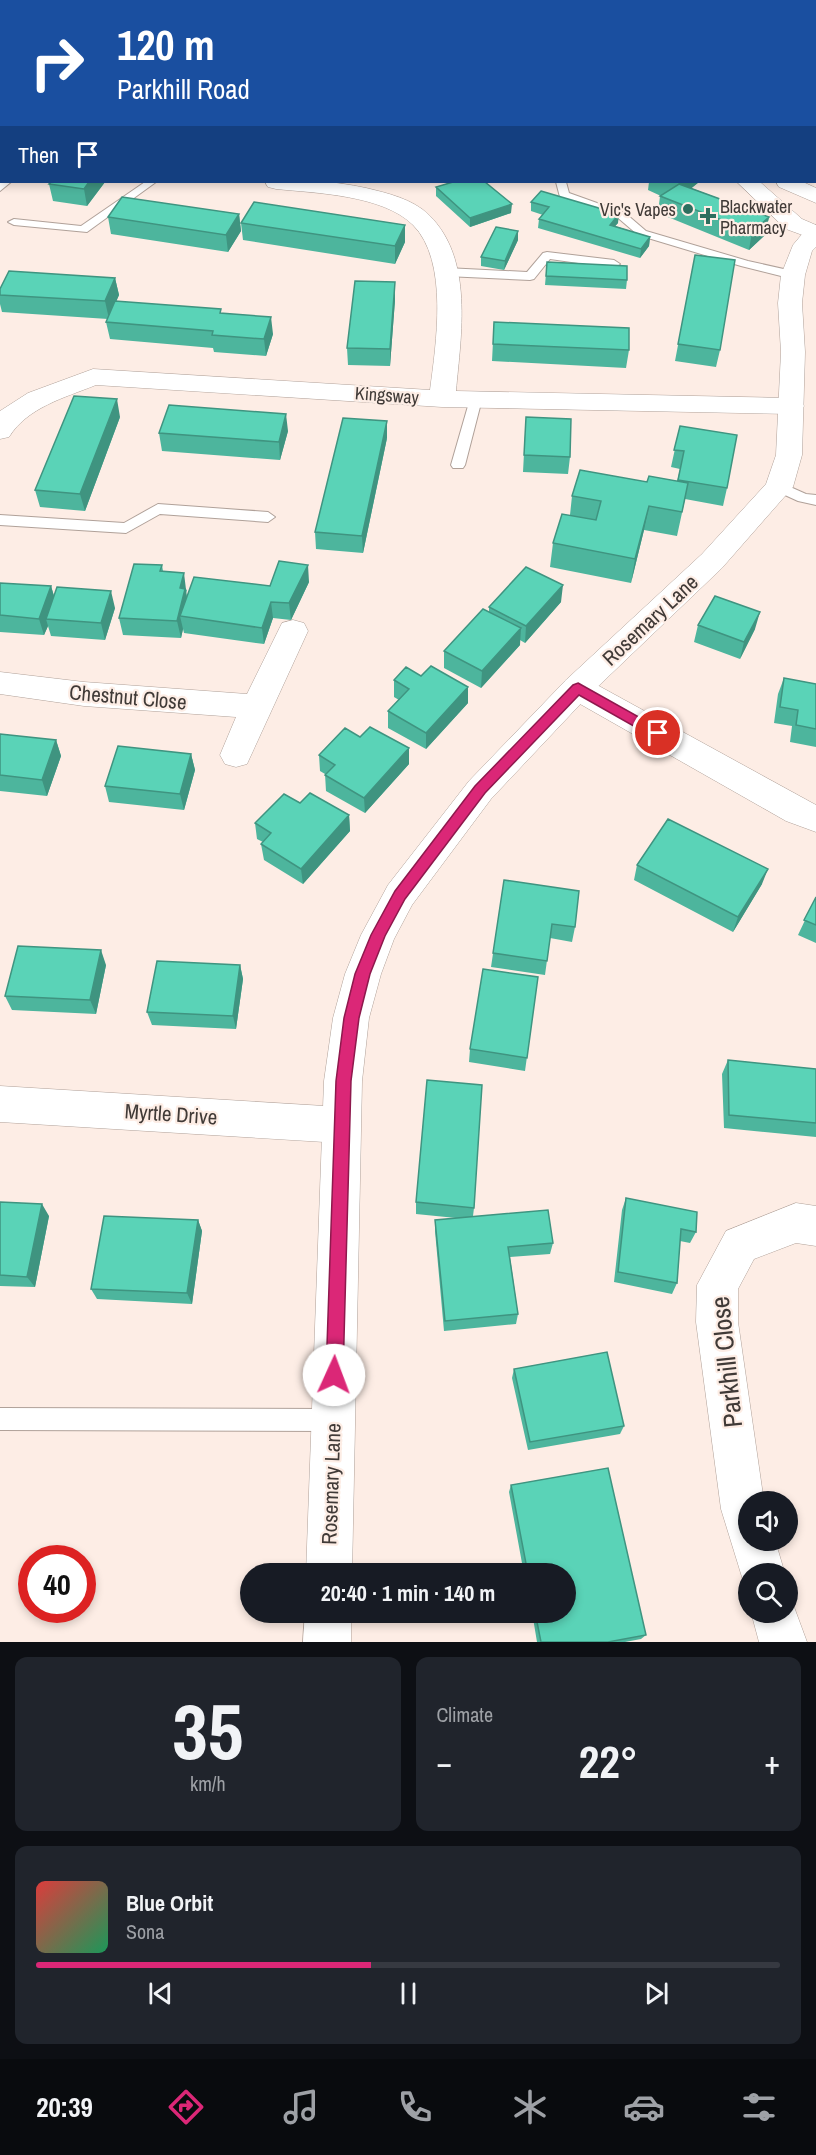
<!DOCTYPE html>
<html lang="en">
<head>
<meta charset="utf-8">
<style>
  :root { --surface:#171b24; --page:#20242c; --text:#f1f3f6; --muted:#9ea1a6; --line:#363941; --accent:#db2777 }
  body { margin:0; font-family:"Archivo Narrow",sans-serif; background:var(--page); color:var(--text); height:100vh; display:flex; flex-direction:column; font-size:22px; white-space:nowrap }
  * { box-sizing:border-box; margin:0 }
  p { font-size:20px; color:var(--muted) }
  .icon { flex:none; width:33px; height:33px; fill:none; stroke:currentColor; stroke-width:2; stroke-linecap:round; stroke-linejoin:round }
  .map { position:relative; height:1642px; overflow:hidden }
  .side { display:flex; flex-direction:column; gap:15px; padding:15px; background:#0d0f14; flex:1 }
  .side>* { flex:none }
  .guide { position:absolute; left:0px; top:0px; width:816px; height:183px; box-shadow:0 3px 9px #0003; background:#1a4fa0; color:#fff; overflow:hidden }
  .tools { position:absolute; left:738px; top:1491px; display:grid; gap:12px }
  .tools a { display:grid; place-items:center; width:60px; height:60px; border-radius:50%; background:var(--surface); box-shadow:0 3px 9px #0003; font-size:30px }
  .speed { position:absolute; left:18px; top:1545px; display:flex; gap:12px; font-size:30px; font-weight:700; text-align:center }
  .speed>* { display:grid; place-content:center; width:78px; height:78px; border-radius:50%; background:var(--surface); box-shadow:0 3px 9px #0003; line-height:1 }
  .speed .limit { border:9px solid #d22; background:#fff; color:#111 }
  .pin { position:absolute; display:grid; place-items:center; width:51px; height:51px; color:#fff; margin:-26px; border:3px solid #fff; border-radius:50%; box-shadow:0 2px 6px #0007 }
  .me { position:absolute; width:66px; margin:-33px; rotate:2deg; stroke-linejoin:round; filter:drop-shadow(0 0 4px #0008) }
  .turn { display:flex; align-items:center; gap:21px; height:126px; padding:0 18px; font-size:27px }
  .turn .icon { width:78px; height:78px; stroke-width:2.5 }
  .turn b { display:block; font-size:42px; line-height:51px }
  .then { display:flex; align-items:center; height:57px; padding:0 18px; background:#0003; gap:12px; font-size:22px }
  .big { font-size:45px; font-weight:700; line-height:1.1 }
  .side .tile { flex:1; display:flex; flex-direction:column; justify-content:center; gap:9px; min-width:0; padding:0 21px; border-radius:12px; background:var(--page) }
  .side .dial { align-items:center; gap:0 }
  .dial b { font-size:78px; line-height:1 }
  .song { display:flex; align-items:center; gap:18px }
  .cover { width:72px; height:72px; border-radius:9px; background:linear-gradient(135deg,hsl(0 70% 55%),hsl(150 70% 35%)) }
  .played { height:6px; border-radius:3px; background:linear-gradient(90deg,var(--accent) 45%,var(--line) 45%) }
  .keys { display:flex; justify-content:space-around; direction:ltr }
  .heat { display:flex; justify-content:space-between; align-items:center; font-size:33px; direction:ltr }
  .side .tiles { flex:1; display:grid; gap:15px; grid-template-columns:1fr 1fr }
  .tile:last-child { grid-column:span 2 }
  .trip { position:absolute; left:240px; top:1563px; width:336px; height:60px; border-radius:30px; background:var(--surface); box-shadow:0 3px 9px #0003; font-weight:700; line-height:60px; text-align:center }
  .menu { display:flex; height:96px; justify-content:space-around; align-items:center; background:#090b0e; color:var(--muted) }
  .menu .icon { width:42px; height:42px }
  .menu .on { color:var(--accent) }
  .menu b { font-size:27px; color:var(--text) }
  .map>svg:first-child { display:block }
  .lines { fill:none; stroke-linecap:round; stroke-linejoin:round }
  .service-casing { stroke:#b0a199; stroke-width:2 }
  .minor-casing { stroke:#b0a199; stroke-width:1 }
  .tertiary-casing { stroke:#b0a199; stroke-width:1 }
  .primary-casing { stroke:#b0a199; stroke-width:1 }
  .service { fill:#fff; fill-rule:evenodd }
  .minor { fill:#fff; fill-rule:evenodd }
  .tertiary { fill:#fff; fill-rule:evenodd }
  .primary { fill:#fff; fill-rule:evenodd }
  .rail-casing { stroke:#9a8f8a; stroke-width:4.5 }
  .rail { stroke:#fdede5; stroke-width:3; stroke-dasharray:9; stroke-linecap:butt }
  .wall { fill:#4db59d }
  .shaded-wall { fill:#3f9480 }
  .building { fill:#5ad3b7; stroke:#3f9480; stroke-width:1.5 }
  .route { fill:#db2777; stroke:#8e194d; stroke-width:1.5 }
  .poi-dot { fill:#2d6f5f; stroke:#fdede5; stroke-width:2 }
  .labels { text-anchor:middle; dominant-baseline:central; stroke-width:4.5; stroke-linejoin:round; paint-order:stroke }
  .far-poi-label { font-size:18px; fill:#403a37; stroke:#fdede5; text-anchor:start }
  .far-street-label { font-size:18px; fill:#403a37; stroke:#fdede5 }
  .street-label { font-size:21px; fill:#403a37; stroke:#fdede5 }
  .near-street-label { font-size:26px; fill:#403a37; stroke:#fdede5 }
</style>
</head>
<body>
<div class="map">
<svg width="816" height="1642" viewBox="0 0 816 1642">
  <rect width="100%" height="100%" fill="#fdede5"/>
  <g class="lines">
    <!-- service casing -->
    <g class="service-casing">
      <path id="service" d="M175,0H185L175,2Z
        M213,0H223V2H214Z
        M2,180L11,182L0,191V182Z
        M145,182H156L87,232L14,225L8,222L14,219L81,226Z
        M556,182H566L569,193L625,213L646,231L748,261L797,272L799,275L793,279L741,266L638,235L617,217L560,197Z
        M547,252L614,260L620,264L614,268L550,259L534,279L530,280L446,276L440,272L446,268L527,272L543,253Z
        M476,395L482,399L465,465L463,468H453L451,465L470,399Z
        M779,482L806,494L816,495V505L798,501L774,490L772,487L774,484Z
        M158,504L268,512L275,517L268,522L160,514L126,533L0,525V515L124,523Z
        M0,1408L332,1409L340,1412L343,1420L340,1428L332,1431L0,1430Z"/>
    </g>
    <!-- minor casing -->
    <g class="minor-casing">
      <path id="minor" d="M359,0H379L380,2H360Z
        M265,182C298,178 333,181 366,188C387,193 413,199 429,215C474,259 461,335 456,391L791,398L800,400L804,406L800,412L791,414L442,407L96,385C64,398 28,407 9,437L0,439V411L28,393L93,369L430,390C436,344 449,261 413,225C383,195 316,193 276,189L268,187Z
        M737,182H760L802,219L816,225V240L786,229Z
        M293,620L304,623L308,631L247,764L236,767L225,764L220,755L236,717L84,706L0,694V672L84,682L247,694L282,623Z
        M577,676L588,680L816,805V832L786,821L566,696L562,688L566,680Z
        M0,1086L341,1107L355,1112L360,1125L355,1138L341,1143L0,1122Z
        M796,1203L816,1206V1246L796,1243L754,1259L738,1289V1322L764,1502H748V1540H775L785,1574H748V1591L746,1590L721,1509L696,1322L697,1285L726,1231Z
        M788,1594L790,1596L807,1642H759L751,1612H788Z"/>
    </g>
    <!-- tertiary casing -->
    <g class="tertiary-casing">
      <path id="tertiary" d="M583,0H602L582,2Z
        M816,225V247L812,251L805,275L802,303L805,352L802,455L793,487L722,568L588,696L491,799L412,905L394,939L381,974L369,1018L362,1081L352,1574H306L324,1081L333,1018L345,974L361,935L388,885L469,781L566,680L702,554L766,484L776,455L781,352L778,303L781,275L793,245L808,227Z
        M305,1612H351V1642H303Z"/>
    </g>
    <!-- primary casing -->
    <g class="primary-casing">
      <path id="primary" d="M440,0H461L462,2H441Z
        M776,182H803L816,188V203L779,187Z"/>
    </g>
    <!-- service -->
    <use href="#service" class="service"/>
    <!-- minor -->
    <use href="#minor" class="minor"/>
    <!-- tertiary -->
    <use href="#tertiary" class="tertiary"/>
    <!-- primary -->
    <use href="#primary" class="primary"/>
    <!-- rail casing -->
    <g class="rail-casing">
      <path id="rail" d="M126,2L128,0
        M138,2L140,0
        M0,107L2,105"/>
    </g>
    <!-- rail -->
    <use href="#rail" class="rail"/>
  </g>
  <!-- wall -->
  <path class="wall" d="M0,0H90L89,2H2V58L0,60Z
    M251,0H345L348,2H254Z
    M601,0H693L691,2H601Z
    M105,182L87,206L53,201L49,184Z
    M448,182H485L511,213L470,227L436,196V187L449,183Z
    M649,182H699L691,188L769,217L765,235L749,250L658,213L660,196H661L648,190Z
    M531,202L618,223L615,226L650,237L649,246L640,258L538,228L539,219L543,215L531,211Z
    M239,214L241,231L228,252L111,234L108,217Z
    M241,223L405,242L395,264L243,240Z
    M518,231V240L504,270L481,266V257Z
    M695,255L720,350L716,367L675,361Z
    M547,262L627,280L626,289L545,285Z
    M115,278L119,295L116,301L221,313L273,334L266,356L214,352L213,348L110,339L106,322L108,319L2,312L0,304V289Z
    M395,300L390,366L348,365L347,348Z
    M494,322L629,350L626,368L492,361Z
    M120,417L85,511L40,507L35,490Z
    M680,426L727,488L723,506L685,499L677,536L644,530L631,583L550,567L553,543L570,515L572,496L647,482H677L680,469L671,467Z
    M288,431L280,460L162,451L159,433Z
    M525,434L570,457L568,474L523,472Z
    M387,438L363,553L316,549L315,532Z
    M162,565L163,571L187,590L186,593L187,598L270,586L309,582L291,620L273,618L264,644L184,633L183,629L181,638L123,635L119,618Z
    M0,583L51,586L54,596L115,608L105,640L51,636L48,626L44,635L0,632Z
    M561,602L525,643L520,640V645L481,688L444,668V651L489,612V607Z
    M698,625L755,629L740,659L694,642Z
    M421,676L468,687V703L426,749L388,728V711L399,700L394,697V680Z
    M784,678L816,684V747L790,742L792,726L774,723L778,694Z
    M0,734L56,740L61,756L47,796L0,791Z
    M191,754L195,770L184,810L109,802L105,786Z
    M319,755L409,764L365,813L326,791L325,774L320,771Z
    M300,803L349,815L350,831L303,884L264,860L261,844L263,842L257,839L255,823Z
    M637,865L762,884L733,932L634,880Z
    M504,880L575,927L572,942L550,938L545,975L491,967Z
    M816,897V943L798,935Z
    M106,965L96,1014L12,1010L5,996Z
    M240,965L243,979L236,1029L152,1025L147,1012Z
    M538,977L525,1071L469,1062L470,1049Z
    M728,1060L816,1069V1137L724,1128L722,1074Z
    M626,1198L696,1232L690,1243L680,1241L677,1283L672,1294L614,1282L622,1210Z
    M0,1202L49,1216L35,1287L0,1286Z
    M416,1202L474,1208L473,1216L553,1243L550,1254L510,1257L518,1314L516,1324L444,1331L435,1231V1220L456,1218L416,1214Z
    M198,1220L202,1231L192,1304L97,1299L91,1289Z
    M514,1369L624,1426L620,1434L528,1450L512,1378Z
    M511,1485L646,1635L641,1639L625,1642H537L532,1612H566V1574H524L509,1492Z"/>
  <!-- shaded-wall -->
  <path class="shaded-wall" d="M56,0H90L89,2H55Z
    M273,0H284V2H268Z
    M299,0H327V2H295Z
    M654,0H666V2H652Z
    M685,0H693L691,2H684Z
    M2,142V171L0,172V143Z
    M89,182H105L87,206L84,189Z
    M679,182H699L676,201Z
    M512,204L511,213L470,227V218Z
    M239,214L241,231L228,252L226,235Z
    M619,214L618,223L608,234L610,225Z
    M769,217L765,235L749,250L752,232Z
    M405,225V242L395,264V246Z
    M518,231V240L504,270L505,261Z
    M650,237L649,246L640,258L641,249Z
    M115,278L119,295L109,319L105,301Z
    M395,282V300L390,366V349Z
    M271,317L273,334L266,356L264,339Z
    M117,399L120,417L85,511L80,494Z
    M286,414L288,431L280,460L279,442Z
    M387,421V438L363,553L362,536Z
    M649,506L644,530L631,583L635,559Z
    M308,565L309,582L291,620L289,603Z
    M184,573L188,606L180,616L183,629L181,638L177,621L180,588Z
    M563,585L561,602L525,643L526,626Z
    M51,586L56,603L46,619L48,626L44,635L39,619Z
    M111,591L115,608L105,640L101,623Z
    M271,602L273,618L264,644L262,628Z
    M760,612L755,629L740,659L744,642Z
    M521,628L520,645L481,688L482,671Z
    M468,687V703L426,749V733Z
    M56,740L61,756L47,796L42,780Z
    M409,748V764L365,813L364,798Z
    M191,754L195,770L184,810L180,794Z
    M349,815L350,831L303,884L301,869Z
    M768,869L762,884L733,932L738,917Z
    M101,950L106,965L96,1014L90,1000Z
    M240,965L243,979L236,1029L233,1016Z
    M42,1204L49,1216L35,1287L27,1277Z
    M198,1220L202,1231L192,1304L187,1293Z"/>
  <!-- building -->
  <path class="building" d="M0,0H56L55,2H2V32H0Z
    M258,0H273L268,2H261Z
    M309,0H345L348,2H306Z
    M602,0H654L652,2H606Z
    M759,0H816V31L814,36V2H759Z
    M0,123H2V142L0,143Z
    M51,182H89L84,189L49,184Z
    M453,182H485L512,204L470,218L436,187Z
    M679,184L769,217L752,232L660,196Z
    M541,191L619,214L610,225L650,237L641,249L539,219L549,207L531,202Z
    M122,197L239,214L226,235L108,217Z
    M254,202L405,225L395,246L241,223Z
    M496,227L518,231L505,261L481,257Z
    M695,255L735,260L720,350L678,344Z
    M547,262L627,266V280L546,276Z
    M9,271L115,278L105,301L0,295V289Z
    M355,281L395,282L390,349L347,348Z
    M115,301L221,309L220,313L271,317L264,339L212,335L213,331L106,322Z
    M494,322L629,328V350L493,344Z
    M74,396L117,399L80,494L35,490Z
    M169,405L286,414L279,442L159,433Z
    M526,417L571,419L570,457L524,455Z
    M343,418L387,421L362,536L315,532Z
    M680,426L737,435L727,488L678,480L684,451L674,450Z
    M580,470L647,482L649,476L688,483L682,512L649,506L635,559L553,543L562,514L596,520L601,501L572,496Z
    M279,561L308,565L289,603L271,602L262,628L180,616L194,577L270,586Z
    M134,564L162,565L160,571L184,573L180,588L185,589L177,621L119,618Z
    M526,567L563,585L526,626L489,607Z
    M0,583L51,586L39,619L0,615Z
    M57,587L111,591L101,623L46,619Z
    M715,596L760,612L744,642L698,625Z
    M483,609L521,628L482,671L444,651Z
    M431,666L468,687L426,733L388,711L409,689L394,680L406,667L421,676Z
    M784,678L816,684V729L796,725L798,710L780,707Z
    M370,727L409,748L364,798L325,775L335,765L319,755L345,728L360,737Z
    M0,734L56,740L42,780L0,775Z
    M118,746L191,754L180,794L105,786Z
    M310,793L349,815L301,869L261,844L271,833L255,823L284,794L300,803Z
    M668,819L768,869L738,917L637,865Z
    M504,880L579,891L575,927L552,924L547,961L493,953Z
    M816,897V925L804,920Z
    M18,946L101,950L90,1000L5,996Z
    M157,961L240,965L233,1016L147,1012Z
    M483,969L538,977L527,1058L470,1049Z
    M728,1060L816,1069V1123L729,1115Z
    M427,1080L482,1085L474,1208L416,1202Z
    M626,1198L697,1212L696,1232L681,1229L677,1283L618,1272Z
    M0,1202L42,1204L27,1277L0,1275Z
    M548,1210L553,1243L508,1247L518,1314L445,1321L435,1220Z
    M104,1216L198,1220L187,1293L91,1289Z
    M607,1352L624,1426L530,1442L514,1369Z
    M608,1468L646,1635L608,1642H541L535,1612H566V1574H528L511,1485Z"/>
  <!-- route -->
  <path class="route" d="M578,683L662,730L664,733L662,737H653L579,695L485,793L405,899L385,936L370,974L359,1018L351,1081L343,1375L341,1381L334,1383L328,1381L326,1375L336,1081L344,1018L355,974L371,935L395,891L475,786L573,685Z"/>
  <!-- markers -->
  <g class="poi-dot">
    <circle cx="688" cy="209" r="6"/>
    <path d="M705 207h6v6h6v6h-6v6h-6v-6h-6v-6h6z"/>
  </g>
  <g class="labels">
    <!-- far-poi labels -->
    <g class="far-poi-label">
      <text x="720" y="206">Blackwater<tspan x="720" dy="21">Pharmacy</tspan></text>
      <text x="676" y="209" text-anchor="end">Vic's Vapes</text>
    </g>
    <!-- far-street labels -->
    <g class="far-street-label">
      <text transform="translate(387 395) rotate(4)">Kingsway</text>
    </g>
    <!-- street labels -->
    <g class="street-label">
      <text transform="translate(650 620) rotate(-43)">Rosemary Lane</text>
      <text transform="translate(128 697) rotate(5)">Chestnut Close</text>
      <text transform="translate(171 1114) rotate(4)">Myrtle Drive</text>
      <text transform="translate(331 1484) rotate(-88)">Rosemary Lane</text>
    </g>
    <!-- near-street labels -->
    <g class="near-street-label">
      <text transform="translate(726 1362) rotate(-96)">Parkhill Close</text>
    </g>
  </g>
</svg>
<div class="tools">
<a><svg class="icon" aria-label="sound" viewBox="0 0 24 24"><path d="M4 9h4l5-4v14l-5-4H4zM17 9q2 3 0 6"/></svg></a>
<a><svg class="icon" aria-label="search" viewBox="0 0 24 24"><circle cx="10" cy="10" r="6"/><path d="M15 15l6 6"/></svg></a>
</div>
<div class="speed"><div class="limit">40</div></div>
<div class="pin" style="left:658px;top:733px;background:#d93025"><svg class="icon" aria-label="arrive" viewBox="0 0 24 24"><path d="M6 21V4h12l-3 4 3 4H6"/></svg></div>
<svg class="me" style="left:334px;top:1375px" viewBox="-20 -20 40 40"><circle r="19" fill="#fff"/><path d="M0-13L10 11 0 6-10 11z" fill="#db2777"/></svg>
<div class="trip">20:40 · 1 min · 140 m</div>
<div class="guide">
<div class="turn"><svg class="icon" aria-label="right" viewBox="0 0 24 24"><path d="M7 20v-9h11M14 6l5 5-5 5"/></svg><div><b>120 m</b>Parkhill Road</div></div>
<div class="then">Then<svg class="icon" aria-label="arrive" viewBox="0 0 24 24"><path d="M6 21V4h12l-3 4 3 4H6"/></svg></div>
</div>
</div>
<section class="side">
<div class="tiles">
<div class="tile dial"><b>35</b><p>km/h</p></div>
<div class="tile"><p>Climate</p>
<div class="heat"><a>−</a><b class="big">22°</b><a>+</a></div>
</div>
<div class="tile">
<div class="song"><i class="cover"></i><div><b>Blue Orbit</b><p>Sona</p></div></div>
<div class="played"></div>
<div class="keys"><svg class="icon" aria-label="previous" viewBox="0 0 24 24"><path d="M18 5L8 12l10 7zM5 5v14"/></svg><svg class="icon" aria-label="pause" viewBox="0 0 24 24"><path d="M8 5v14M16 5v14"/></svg><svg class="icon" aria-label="next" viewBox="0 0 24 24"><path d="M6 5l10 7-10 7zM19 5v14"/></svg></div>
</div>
</div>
</section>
<nav class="menu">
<b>20:39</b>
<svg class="icon on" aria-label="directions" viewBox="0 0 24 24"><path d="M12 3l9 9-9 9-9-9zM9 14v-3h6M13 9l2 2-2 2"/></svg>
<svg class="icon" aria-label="music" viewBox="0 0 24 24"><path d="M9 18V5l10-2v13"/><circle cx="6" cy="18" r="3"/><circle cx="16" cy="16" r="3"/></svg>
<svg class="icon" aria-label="phone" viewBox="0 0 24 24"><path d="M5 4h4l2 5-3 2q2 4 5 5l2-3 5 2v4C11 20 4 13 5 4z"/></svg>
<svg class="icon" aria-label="climate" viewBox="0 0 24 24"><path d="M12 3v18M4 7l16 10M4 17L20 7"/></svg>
<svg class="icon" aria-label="car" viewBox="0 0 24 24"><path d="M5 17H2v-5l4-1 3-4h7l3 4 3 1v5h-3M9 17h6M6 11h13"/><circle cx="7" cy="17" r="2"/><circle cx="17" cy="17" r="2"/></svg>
<svg class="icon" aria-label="filters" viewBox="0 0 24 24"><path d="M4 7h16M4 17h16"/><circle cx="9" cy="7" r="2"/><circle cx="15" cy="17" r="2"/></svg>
</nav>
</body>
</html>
